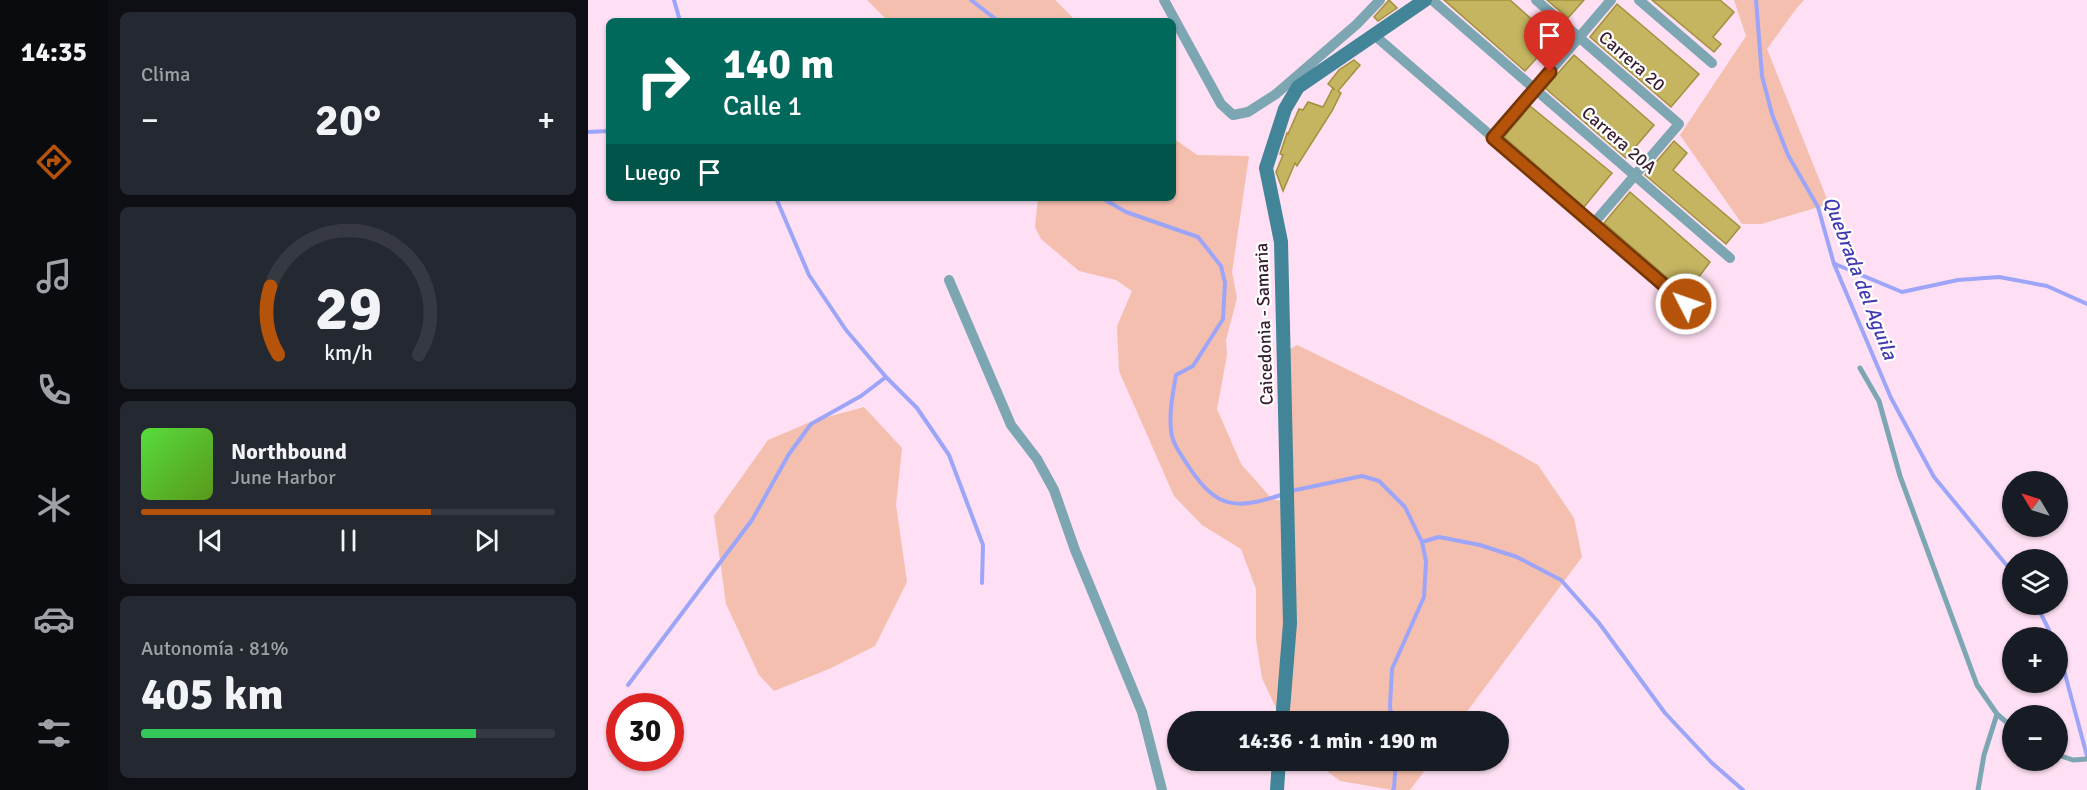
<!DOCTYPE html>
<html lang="es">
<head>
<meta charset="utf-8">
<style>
  :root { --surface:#171b24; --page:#242831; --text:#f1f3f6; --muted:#9ea1a6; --line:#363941; --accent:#b45309 }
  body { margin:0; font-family:Signika,sans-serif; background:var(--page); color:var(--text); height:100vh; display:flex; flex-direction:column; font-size:22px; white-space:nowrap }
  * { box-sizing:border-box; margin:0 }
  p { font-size:20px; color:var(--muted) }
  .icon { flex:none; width:33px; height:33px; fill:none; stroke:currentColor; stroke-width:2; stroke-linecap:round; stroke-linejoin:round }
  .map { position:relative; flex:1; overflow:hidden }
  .drawer { display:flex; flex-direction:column; gap:12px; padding:12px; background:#0d0f14; width:480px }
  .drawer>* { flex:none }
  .hud { position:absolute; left:18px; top:18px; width:570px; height:183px; border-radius:9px; box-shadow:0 2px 4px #0004; background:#00695c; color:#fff; overflow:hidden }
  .needle { width:39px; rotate:308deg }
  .tools { position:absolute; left:1414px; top:471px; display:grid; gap:12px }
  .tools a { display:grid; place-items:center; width:66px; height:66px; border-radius:50%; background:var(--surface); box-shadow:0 2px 4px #0004; font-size:30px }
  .speed { position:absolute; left:18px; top:693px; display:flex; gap:12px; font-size:30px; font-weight:700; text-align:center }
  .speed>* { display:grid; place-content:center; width:78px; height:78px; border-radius:50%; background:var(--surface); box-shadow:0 2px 4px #0004; line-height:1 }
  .speed .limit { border:9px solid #d22; background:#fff; color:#111 }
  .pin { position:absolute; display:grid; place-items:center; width:51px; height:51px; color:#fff; margin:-62px -26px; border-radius:50% 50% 50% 0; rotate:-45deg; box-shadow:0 0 6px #0007 }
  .pin .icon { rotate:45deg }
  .me { position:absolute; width:66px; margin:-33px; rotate:311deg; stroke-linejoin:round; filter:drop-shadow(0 0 4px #0008) }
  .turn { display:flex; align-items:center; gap:21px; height:126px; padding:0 18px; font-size:27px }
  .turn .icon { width:78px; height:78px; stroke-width:2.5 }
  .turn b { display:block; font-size:42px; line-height:51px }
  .then { display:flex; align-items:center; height:57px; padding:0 18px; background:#0003; gap:12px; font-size:22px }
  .big { font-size:45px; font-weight:700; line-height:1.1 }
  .drawer .tile { flex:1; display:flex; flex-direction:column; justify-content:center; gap:9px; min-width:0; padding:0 21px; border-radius:9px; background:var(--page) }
  .drawer .dial { align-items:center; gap:0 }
  .dial svg { height:156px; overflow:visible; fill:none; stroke:var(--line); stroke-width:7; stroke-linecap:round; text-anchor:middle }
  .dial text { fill:var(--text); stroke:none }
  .song { display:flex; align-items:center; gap:18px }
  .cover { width:72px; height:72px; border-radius:9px; background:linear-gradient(135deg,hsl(110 70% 55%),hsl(90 70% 35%)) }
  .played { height:6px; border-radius:3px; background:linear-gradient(90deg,var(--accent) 70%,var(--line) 70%) }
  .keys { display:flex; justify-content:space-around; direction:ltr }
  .heat { display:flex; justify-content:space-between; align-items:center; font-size:33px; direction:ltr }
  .charge { height:9px; border-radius:4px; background:linear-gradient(90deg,#34c759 81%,var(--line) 0) }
  .trip { position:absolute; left:579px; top:711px; width:342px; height:60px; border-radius:30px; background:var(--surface); box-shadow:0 2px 4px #0004; font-weight:700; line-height:60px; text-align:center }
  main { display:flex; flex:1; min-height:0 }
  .tab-bar { display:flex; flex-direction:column; width:108px; justify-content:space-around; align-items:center; background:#090b0e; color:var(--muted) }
  .tab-bar .icon { width:42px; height:42px }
  .tab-bar .on { color:var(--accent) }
  .tab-bar b { font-size:27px; color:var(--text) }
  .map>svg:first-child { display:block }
  .green { fill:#f4bfae }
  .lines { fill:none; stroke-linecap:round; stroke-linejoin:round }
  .stream { stroke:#9da5f9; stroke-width:4 }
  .building { fill:#c5b561; stroke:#a1913c; stroke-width:1.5 }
  .lane { stroke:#7da6b3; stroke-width:5 }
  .street { stroke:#7da6b3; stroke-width:10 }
  .secondary { stroke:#438598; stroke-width:14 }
  .route-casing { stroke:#753606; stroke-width:15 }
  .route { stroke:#b45309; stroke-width:10 }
  .labels { text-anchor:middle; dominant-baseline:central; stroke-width:4.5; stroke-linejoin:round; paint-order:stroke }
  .street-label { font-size:18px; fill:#391d31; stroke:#fff }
  .water-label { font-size:20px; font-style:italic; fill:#433ab2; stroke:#fff }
</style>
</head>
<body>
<main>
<nav class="tab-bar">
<b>14:35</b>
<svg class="icon on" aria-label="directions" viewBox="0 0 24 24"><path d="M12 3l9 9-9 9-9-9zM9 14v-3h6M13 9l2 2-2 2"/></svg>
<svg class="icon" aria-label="music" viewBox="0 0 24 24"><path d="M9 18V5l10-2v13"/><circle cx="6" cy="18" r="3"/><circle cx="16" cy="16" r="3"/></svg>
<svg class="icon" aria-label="phone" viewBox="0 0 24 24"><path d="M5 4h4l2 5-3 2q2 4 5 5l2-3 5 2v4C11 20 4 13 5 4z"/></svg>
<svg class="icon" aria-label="climate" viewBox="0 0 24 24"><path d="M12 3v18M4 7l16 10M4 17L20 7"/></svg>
<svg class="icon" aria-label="car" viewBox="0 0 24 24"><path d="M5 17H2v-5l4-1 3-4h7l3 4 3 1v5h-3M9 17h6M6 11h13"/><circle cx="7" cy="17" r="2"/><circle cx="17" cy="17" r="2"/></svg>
<svg class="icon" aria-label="filters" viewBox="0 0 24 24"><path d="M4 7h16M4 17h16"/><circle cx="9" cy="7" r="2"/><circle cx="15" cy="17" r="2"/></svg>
</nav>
<section class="drawer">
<div class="tile"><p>Clima</p>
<div class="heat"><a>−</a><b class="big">20°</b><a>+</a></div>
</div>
<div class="tile dial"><svg viewBox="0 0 100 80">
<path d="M14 69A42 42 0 1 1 86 69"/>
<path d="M14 69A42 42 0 0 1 10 34" stroke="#b45309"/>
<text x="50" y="56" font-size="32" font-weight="700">29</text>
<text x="50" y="72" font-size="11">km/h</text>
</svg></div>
<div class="tile">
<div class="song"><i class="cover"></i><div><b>Northbound</b><p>June Harbor</p></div></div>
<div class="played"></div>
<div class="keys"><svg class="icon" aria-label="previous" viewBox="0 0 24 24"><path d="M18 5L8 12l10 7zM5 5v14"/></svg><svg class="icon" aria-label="pause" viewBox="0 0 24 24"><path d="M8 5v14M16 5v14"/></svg><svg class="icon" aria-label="next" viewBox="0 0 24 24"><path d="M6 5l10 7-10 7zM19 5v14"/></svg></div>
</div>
<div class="tile"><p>Autonomía · 81%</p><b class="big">405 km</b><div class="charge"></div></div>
</section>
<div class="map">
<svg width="1499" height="790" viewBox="0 0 1499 790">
  <rect width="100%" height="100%" fill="#fedff3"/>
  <!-- green -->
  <path class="green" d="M279,0H467L488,21H300Z
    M1146,0H1216L1208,9L1179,49L1241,204L1173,224H1154L1092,135L1158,36Z
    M585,138L609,155L661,156L644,272L649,298L638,340L639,355L629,409L653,464L684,499L694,501L693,354L709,345L903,439L950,465L986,518L994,557L872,721H694L674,678L668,639V589L653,549L614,525L586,496L531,371L529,326L544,291L528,280L491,271L453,239L447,227L450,198H585Z
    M276,407L314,448L308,505L319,582L287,646L241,669L186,691L171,675L138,604L126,516L180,440L225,421Z
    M726,761H844L822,790H805L752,781Z"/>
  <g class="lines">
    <!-- stream -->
    <path class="stream" d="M86,0L92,21
      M383,0L410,21
      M1168,0L1174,76L1184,114L1200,155L1230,207L1246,264L1303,398L1346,477L1425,573
      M0,132L21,131
      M188,198L221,275L258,330L298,377L329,408L361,455L395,545L394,583
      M514,198L538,212L610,237L633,266L637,283L635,319L605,366L588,375C585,393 581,412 583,430C584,444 594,456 601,467C630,511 650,509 696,494
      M1247,264L1314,292L1370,280L1411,277L1459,286L1499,304
      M703,491L774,476L791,481L817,507L834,542L838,561L836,597L804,669L802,706L804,722
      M834,542L851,537L892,545L929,557L973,580L1011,623L1077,713L1124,763L1155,790
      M1448,604L1465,638
      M1470,648L1499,756
      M40,685L164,520L201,454L223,424L273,396L298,377
      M805,790L806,788L808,760"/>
  </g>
  <!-- building -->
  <path class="building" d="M801,0L809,8L790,21L786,17Z
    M856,0H922L966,39L937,71Z
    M959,0H996L980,18Z
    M1064,0H1132L1146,12L1125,37L1133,44L1126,52Z
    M1029,4L1111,74L1083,107L1002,37Z
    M986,55L1066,125L1038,158L957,88Z
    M766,60L772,65L750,91L753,93L744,111L709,166L707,163L695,191L688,172L695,155L692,154L699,133L700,134L711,109L715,110L720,102L735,107L745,88L747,90L740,84L751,70Z
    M942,106L1024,173L996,207L916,137Z
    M1086,141L1099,153L1085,170L1152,227L1138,244L1057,175Z
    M1042,192L1122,262L1098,294L1016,223Z"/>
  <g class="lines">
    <!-- lane -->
    <path class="lane" d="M1272,368L1291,401L1312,476L1389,685L1409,714L1425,728
      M1470,755L1485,760L1499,759
      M1390,790L1396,755L1409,714"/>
    <!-- street -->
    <path class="street" d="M576,0L633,104L645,115L660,112L688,94L769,24L792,0
      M844,0L1142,258
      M948,0L1091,124L1005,224
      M1051,0L1124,63
      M785,34L1098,304
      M905,138L1023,0
      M361,280L423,425L449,459L466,490L487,550L554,712L574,790"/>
    <!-- secondary -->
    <path class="secondary" d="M694,722L702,623L693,242L678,168L697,109L710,87L837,0
      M689,790L691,760"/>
  </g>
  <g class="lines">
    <!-- route casing -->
    <g class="route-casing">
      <path id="route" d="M962,72L905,138L1098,304"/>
    </g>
    <!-- route -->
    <use href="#route" class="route"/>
  </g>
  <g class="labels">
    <!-- street labels -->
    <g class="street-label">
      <text transform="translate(1044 61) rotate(41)">Carrera 20</text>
      <text transform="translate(1031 140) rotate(41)">Carrera 20A</text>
      <text transform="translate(676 324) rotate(-92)">Caicedonia - Samaria</text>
    </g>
    <!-- water labels -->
    <g class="water-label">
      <text transform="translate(1272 278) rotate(69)">Quebrada del Aguila</text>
    </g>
  </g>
</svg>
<div class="tools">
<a><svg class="needle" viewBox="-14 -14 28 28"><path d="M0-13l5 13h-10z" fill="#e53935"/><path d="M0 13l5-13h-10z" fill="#9ea1a6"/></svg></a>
<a><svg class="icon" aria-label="layers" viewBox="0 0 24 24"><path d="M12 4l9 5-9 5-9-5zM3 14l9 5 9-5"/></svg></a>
<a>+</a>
<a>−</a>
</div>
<div class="speed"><div class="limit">30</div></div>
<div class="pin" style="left:962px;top:72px;background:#d93025"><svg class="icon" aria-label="arrive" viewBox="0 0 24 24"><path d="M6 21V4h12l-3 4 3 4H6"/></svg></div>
<svg class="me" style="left:1098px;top:304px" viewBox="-20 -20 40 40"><circle r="17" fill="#b45309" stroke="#fff" stroke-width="3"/><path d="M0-11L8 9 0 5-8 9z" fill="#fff"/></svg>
<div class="trip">14:36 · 1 min · 190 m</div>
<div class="hud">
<div class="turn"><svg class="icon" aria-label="right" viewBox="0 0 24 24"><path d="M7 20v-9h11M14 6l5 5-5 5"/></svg><div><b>140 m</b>Calle 1</div></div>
<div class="then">Luego<svg class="icon" aria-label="arrive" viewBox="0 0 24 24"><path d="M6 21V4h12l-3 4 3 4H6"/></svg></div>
</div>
</div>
</main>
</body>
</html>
